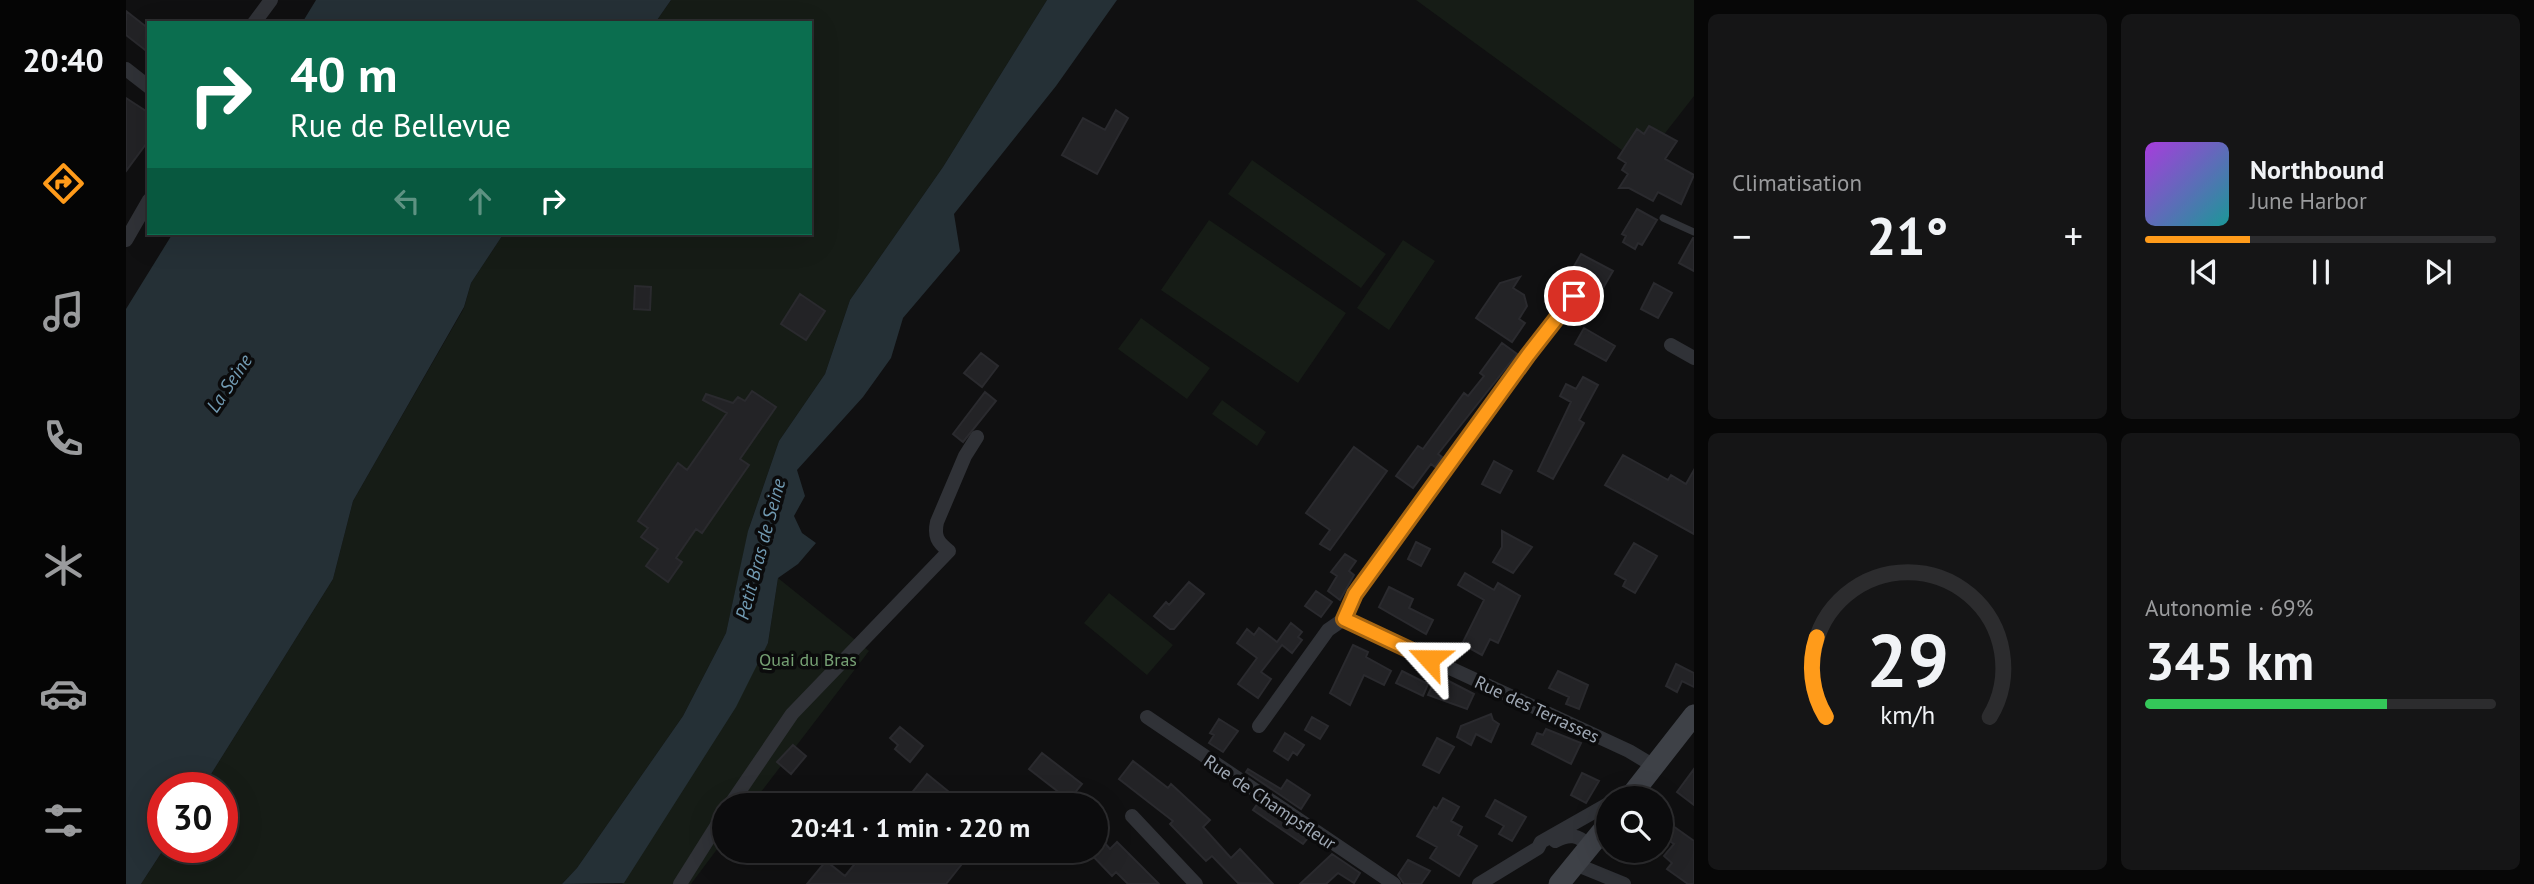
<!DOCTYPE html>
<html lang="fr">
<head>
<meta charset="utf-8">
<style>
  :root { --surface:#0c0c0d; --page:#151516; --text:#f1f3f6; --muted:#9a9b9d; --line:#2c2c2e; --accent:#ff9b1a }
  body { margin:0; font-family:"PT Sans",sans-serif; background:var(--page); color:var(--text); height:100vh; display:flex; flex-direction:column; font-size:26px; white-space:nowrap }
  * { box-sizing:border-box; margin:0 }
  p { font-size:23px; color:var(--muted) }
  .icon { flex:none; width:38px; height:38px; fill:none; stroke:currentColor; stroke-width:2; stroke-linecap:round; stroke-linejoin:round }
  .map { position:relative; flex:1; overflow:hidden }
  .details { display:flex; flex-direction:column; gap:14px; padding:14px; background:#070707; width:840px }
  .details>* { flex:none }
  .guide { position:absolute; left:21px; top:21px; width:665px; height:214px; border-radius:0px; box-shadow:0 7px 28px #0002,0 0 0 2px var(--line); background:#0b6e4f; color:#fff; overflow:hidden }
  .tools { position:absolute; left:1470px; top:786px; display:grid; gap:14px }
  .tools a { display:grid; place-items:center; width:77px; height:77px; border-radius:50%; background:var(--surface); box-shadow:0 7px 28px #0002,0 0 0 2px var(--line); font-size:35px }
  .speed { position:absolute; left:21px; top:772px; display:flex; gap:14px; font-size:35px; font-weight:700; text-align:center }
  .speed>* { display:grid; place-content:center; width:91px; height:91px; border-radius:50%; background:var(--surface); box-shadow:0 7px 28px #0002,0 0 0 2px var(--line); line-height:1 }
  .speed .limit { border:10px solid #d22; background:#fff; color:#111 }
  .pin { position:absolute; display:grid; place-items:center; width:60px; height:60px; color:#fff; margin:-30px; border:4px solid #fff; border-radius:50%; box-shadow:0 2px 7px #0007 }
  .me { position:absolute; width:77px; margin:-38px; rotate:294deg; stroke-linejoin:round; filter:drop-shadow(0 0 5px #0008) }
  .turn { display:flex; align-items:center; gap:24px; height:147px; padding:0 28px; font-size:32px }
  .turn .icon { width:91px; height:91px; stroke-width:2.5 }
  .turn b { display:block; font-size:49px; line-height:60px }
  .lanes { display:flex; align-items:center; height:66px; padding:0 28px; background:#0003; justify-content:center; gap:35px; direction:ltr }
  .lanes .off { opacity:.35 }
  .big { font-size:52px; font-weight:800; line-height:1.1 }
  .details .widget { flex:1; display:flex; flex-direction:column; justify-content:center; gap:10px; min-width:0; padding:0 24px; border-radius:10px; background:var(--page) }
  .details .dial { align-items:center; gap:0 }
  .dial svg { height:182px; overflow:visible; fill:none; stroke:var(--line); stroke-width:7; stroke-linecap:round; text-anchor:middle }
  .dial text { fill:var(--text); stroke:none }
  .song { display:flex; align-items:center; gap:21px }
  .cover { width:84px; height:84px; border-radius:10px; background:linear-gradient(135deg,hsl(280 70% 55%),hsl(180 70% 35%)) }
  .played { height:7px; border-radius:4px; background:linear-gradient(90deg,var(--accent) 30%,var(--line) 30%) }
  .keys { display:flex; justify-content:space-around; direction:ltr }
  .heat { display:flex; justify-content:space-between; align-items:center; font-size:38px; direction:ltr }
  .charge { height:10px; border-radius:5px; background:linear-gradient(90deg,#34c759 69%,var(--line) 0) }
  .details .tiles { flex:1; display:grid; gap:14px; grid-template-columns:repeat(2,1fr) }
  .trip { position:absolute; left:586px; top:793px; width:396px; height:70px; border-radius:35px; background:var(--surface); box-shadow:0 7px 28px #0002,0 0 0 2px var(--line); font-weight:800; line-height:70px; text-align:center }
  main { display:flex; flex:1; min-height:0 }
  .menu { display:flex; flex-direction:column; width:126px; justify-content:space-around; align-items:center; background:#050505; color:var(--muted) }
  .menu .icon { width:49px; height:49px }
  .menu .current { color:var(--accent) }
  .menu b { font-size:32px; color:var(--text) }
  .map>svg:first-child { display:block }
  .green { fill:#161c16 }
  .water { fill:#253036 }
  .building { fill:#232326; stroke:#2a2a2e; stroke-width:2 }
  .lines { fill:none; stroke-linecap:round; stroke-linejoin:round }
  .service { stroke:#303237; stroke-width:7 }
  .minor { stroke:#303237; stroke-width:14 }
  .secondary { stroke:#3e4147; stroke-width:21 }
  .route-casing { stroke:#a66511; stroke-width:18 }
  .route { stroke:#ff9b1a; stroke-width:12 }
  .labels { text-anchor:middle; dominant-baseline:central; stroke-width:7; stroke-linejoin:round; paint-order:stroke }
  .park-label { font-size:18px; fill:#76a174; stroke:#0b0b0c }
  .street-label { font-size:18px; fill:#9fa8b4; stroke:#0b0b0c }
  .water-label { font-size:19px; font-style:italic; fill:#729bb3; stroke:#0b0b0c }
</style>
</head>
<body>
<main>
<nav class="menu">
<b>20:40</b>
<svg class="icon current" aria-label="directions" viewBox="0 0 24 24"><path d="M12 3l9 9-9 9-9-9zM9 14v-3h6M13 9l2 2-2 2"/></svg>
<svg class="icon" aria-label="music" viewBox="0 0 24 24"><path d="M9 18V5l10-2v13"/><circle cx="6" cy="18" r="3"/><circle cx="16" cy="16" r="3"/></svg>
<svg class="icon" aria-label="phone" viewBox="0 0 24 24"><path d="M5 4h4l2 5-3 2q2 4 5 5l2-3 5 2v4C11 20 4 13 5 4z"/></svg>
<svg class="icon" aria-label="climate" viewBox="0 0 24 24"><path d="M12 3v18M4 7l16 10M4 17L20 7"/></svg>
<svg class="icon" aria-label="car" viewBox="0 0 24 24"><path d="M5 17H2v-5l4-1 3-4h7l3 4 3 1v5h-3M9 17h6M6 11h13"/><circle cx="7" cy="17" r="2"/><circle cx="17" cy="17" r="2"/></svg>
<svg class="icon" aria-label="filters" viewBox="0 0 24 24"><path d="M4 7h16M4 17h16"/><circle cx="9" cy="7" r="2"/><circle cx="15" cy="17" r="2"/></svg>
</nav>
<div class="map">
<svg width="1568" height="884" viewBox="0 0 1568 884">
  <rect width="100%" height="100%" fill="#101011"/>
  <!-- green -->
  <path class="green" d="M545,0H921L817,167L724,300L699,374L653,441L624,525L600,633L557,716L451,868L436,884H15L39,847H96V788L77,787L207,579L227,501L338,308L345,283L378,233H684V23H529Z
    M1290,0H1568V96L1515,164Z
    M1126,160L1260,254L1235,288L1102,194Z
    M1083,220L1220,313L1172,383L1035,290Z
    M1277,240L1309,261L1263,330L1231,308Z
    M1015,318L1084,368L1061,399L992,349Z
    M1096,400L1140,432L1131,446L1086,414Z
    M652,578L743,651L625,805H598V840L565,884H496L642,643Z
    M983,593L1047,645L1021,675L958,623Z"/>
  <!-- water -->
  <path class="water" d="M190,0H545L529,23H176Z
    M921,0H991L930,86L828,214L834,251L777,318L765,358L737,397L671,470L679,496L668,516L676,533L690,543L672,564L652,578L642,643L610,707L498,883L436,884L451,868L557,716L600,633L622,531L653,441L699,374L724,300L817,167Z
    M47,233H378L345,283L338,307L227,501L207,579L77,787L37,788L39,847L15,884H0V309Z"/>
  <!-- building -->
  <path class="building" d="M0,11L23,29V53L0,35Z
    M0,98L23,113V140L0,171Z
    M990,110L1002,118L971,174L936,155L957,118L979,130Z
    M1523,126L1551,141L1539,159L1568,175L1555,204L1532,192L1527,201L1503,188H1493L1502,174L1496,170L1500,163L1492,158L1511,129L1518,134Z
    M1511,209L1531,220L1516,245L1512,243L1509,249L1497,242L1500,236L1496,234Z
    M1567,238H1568V271L1553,263Z
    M1455,254L1487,271L1473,295L1442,277Z
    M1394,277L1387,288L1398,295L1401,306L1393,319L1399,323L1386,342L1350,318L1374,283Z
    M1528,283L1546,293L1532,318L1515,309Z
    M509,286L525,287L524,310L508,309Z
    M674,294L699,311L680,340L655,324Z
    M1458,328L1489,346L1480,361L1449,344Z
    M1376,343L1391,354L1312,454L1316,457L1309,467L1305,464L1287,488L1270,476L1292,446L1297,449L1338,393L1342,396L1358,376L1354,373Z
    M855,353L872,366L856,387L838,373Z
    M1457,377L1472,385L1453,420L1458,423L1427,479L1412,471L1445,402L1434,396L1440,384L1450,389Z
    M626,391L650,407L614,459L623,465L576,533L570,529L550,558L556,562L542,582L520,566L532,549L515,537L522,528L512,521L552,463L561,470L601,413L577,400L580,394L607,403L612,397L619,401Z
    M859,392L870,401L837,442L827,434Z
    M1228,447L1261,471L1204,550L1194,544L1204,530L1180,513Z
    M1497,455L1542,480L1545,475L1560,484L1568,470V534L1479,485Z
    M1368,461L1386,471L1374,493L1356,484Z
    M1376,531L1406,547L1387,573L1367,562L1376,547Z
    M1290,542L1304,549L1295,566L1282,559Z
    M1508,543L1531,556L1509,593L1497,586L1500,580L1489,574Z
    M1219,554L1230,561L1223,571L1228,575L1214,600L1202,591L1211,576L1205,572Z
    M1339,573L1368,590L1372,583L1394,596L1372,643L1364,639L1356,655L1336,644L1358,600L1332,585Z
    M1063,582L1078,594L1048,629H1044L1028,616L1040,602L1043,605Z
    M1263,587L1287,599L1283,608L1307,620L1300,634L1253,607Z
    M1190,591L1206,602L1195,617L1179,606Z
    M1165,623L1176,632L1172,637L1176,640L1166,653L1156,645L1135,672L1145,679L1132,698L1112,684L1131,658L1111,643L1121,629L1128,635L1133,628L1151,642Z
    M1227,645L1242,652L1240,657L1265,671L1258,685L1238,675L1224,705L1204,693Z
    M1550,664L1568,673V687L1556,681L1551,692L1540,686Z
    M1276,671L1302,684L1297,696L1270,683Z
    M1432,671L1462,685L1453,709L1440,704L1443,697L1423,688Z
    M1311,675L1348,694L1341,709L1302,695Z
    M1365,714L1367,720L1373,724L1365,742L1350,734L1345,745L1331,737L1335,726Z
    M1186,717L1202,726L1194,739L1179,730Z
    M1093,719L1112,731L1097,752L1083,743L1088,735L1084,733Z
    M774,727L797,746L784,762L769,749L772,745L764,738Z
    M1420,729L1455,743L1445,764L1406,744L1411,733L1417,735Z
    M1159,733L1178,745L1171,755L1167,752L1162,760L1148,751Z
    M1311,738L1328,747L1313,773L1297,765Z
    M667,745L680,756L665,774L651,762Z
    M916,753L956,784L943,800L903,769Z
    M1007,761L1042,788L1045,784L1084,820L1077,827L1105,858L1114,849L1147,884L1112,883L1086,856L1080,861L1044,824L1047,821L993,779Z
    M1122,769L1155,789L1161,780L1184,795L1175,809L1120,772Z
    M1568,769V805L1551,792Z
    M1456,773L1473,781L1460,803L1445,795Z
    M801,774L839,805H776Z
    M1317,798L1333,807L1325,821L1336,827L1332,835L1351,846L1333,876L1304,858L1311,847L1291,836L1308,807L1311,809Z
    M1369,800L1400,817L1386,841L1373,834L1378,826L1360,816Z
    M1132,803L1182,838L1177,844L1127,810Z
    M1547,826L1568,841V884H1562L1541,869L1546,863L1538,856L1548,844L1539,838Z
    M970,833L984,849L991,842L1033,884H1002L990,872L986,876L961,850H970Z
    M740,850H847L820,884H681L700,861L719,876Z
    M1206,854L1234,873L1228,883L1212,873L1200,884H1174Z
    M1282,860L1304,871L1295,884H1278L1272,875Z"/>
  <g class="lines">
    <!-- service -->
    <path class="service" d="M1537,218L1568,232"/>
    <!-- minor -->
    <path class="minor" d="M128,23L145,0
      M0,69L23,87
      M0,240L23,200
      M1545,345L1568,358
      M1218,619L1503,751L1528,766
      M1021,717L1268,884
      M1133,726L1202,630L1218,619L1229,594L1402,355L1448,296
      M604,805L666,714L823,551C811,542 808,536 811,522L839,456L851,437
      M1006,816L1070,884
      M1429,841C1444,833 1452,835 1464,846
      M1449,864L1498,884
      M554,884L598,814
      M1353,884L1412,848L1415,842L1482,804"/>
    <!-- secondary -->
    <path class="secondary" d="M1503,798L1568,715
      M1433,884L1482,824"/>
  </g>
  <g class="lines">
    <!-- route casing -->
    <g class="route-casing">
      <path id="route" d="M1303,659L1218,619L1229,594L1402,355L1448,296"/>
    </g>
    <!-- route -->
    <use href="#route" class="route"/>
  </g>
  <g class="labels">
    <!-- park labels -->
    <g class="park-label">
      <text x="682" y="659">Quai du Bras</text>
    </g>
    <!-- street labels -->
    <g class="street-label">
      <text transform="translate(1411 709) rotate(25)">Rue des Terrasses</text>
      <text transform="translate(1144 802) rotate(34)">Rue de Champsfleur</text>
    </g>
    <!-- water labels -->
    <g class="water-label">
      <text transform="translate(103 383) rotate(-56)">La Seine</text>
      <text transform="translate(634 549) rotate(-75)">Petit Bras de Seine</text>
    </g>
  </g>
</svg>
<div class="tools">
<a><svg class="icon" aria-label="search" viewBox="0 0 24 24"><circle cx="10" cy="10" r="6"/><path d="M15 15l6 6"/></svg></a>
</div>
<div class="speed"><div class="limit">30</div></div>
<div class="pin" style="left:1448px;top:296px;background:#d93025"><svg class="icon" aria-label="arrive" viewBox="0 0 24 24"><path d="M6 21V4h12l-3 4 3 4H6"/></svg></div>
<svg class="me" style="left:1303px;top:659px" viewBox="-20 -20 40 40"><path d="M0-17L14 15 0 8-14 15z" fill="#ff9b1a" stroke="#fff" stroke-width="4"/></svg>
<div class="trip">20:41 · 1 min · 220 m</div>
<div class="guide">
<div class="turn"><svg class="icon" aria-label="right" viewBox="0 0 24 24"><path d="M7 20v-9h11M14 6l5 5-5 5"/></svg><div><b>40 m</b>Rue de Bellevue</div></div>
<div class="lanes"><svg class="icon off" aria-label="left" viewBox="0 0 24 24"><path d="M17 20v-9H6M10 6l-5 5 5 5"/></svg><svg class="icon off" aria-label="ahead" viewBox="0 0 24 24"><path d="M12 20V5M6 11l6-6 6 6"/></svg><svg class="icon" aria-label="right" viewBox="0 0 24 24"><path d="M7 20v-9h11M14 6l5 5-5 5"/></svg></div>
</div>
</div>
<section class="details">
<div class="tiles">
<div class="widget"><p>Climatisation</p>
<div class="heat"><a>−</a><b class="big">21°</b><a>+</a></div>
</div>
<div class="widget">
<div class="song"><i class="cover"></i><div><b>Northbound</b><p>June Harbor</p></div></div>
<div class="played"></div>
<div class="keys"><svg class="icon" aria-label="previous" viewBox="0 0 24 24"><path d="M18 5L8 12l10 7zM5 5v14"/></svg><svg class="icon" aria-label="pause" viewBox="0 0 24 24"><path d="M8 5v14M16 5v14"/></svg><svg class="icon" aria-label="next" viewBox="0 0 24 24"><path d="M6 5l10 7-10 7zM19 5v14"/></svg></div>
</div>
<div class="widget dial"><svg viewBox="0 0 100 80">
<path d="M14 69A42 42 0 1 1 86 69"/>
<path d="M14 69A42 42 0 0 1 10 34" stroke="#ff9b1a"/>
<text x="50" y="56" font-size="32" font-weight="700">29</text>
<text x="50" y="72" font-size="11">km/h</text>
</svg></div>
<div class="widget"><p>Autonomie · 69%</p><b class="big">345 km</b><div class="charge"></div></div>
</div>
</section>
</main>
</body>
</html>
